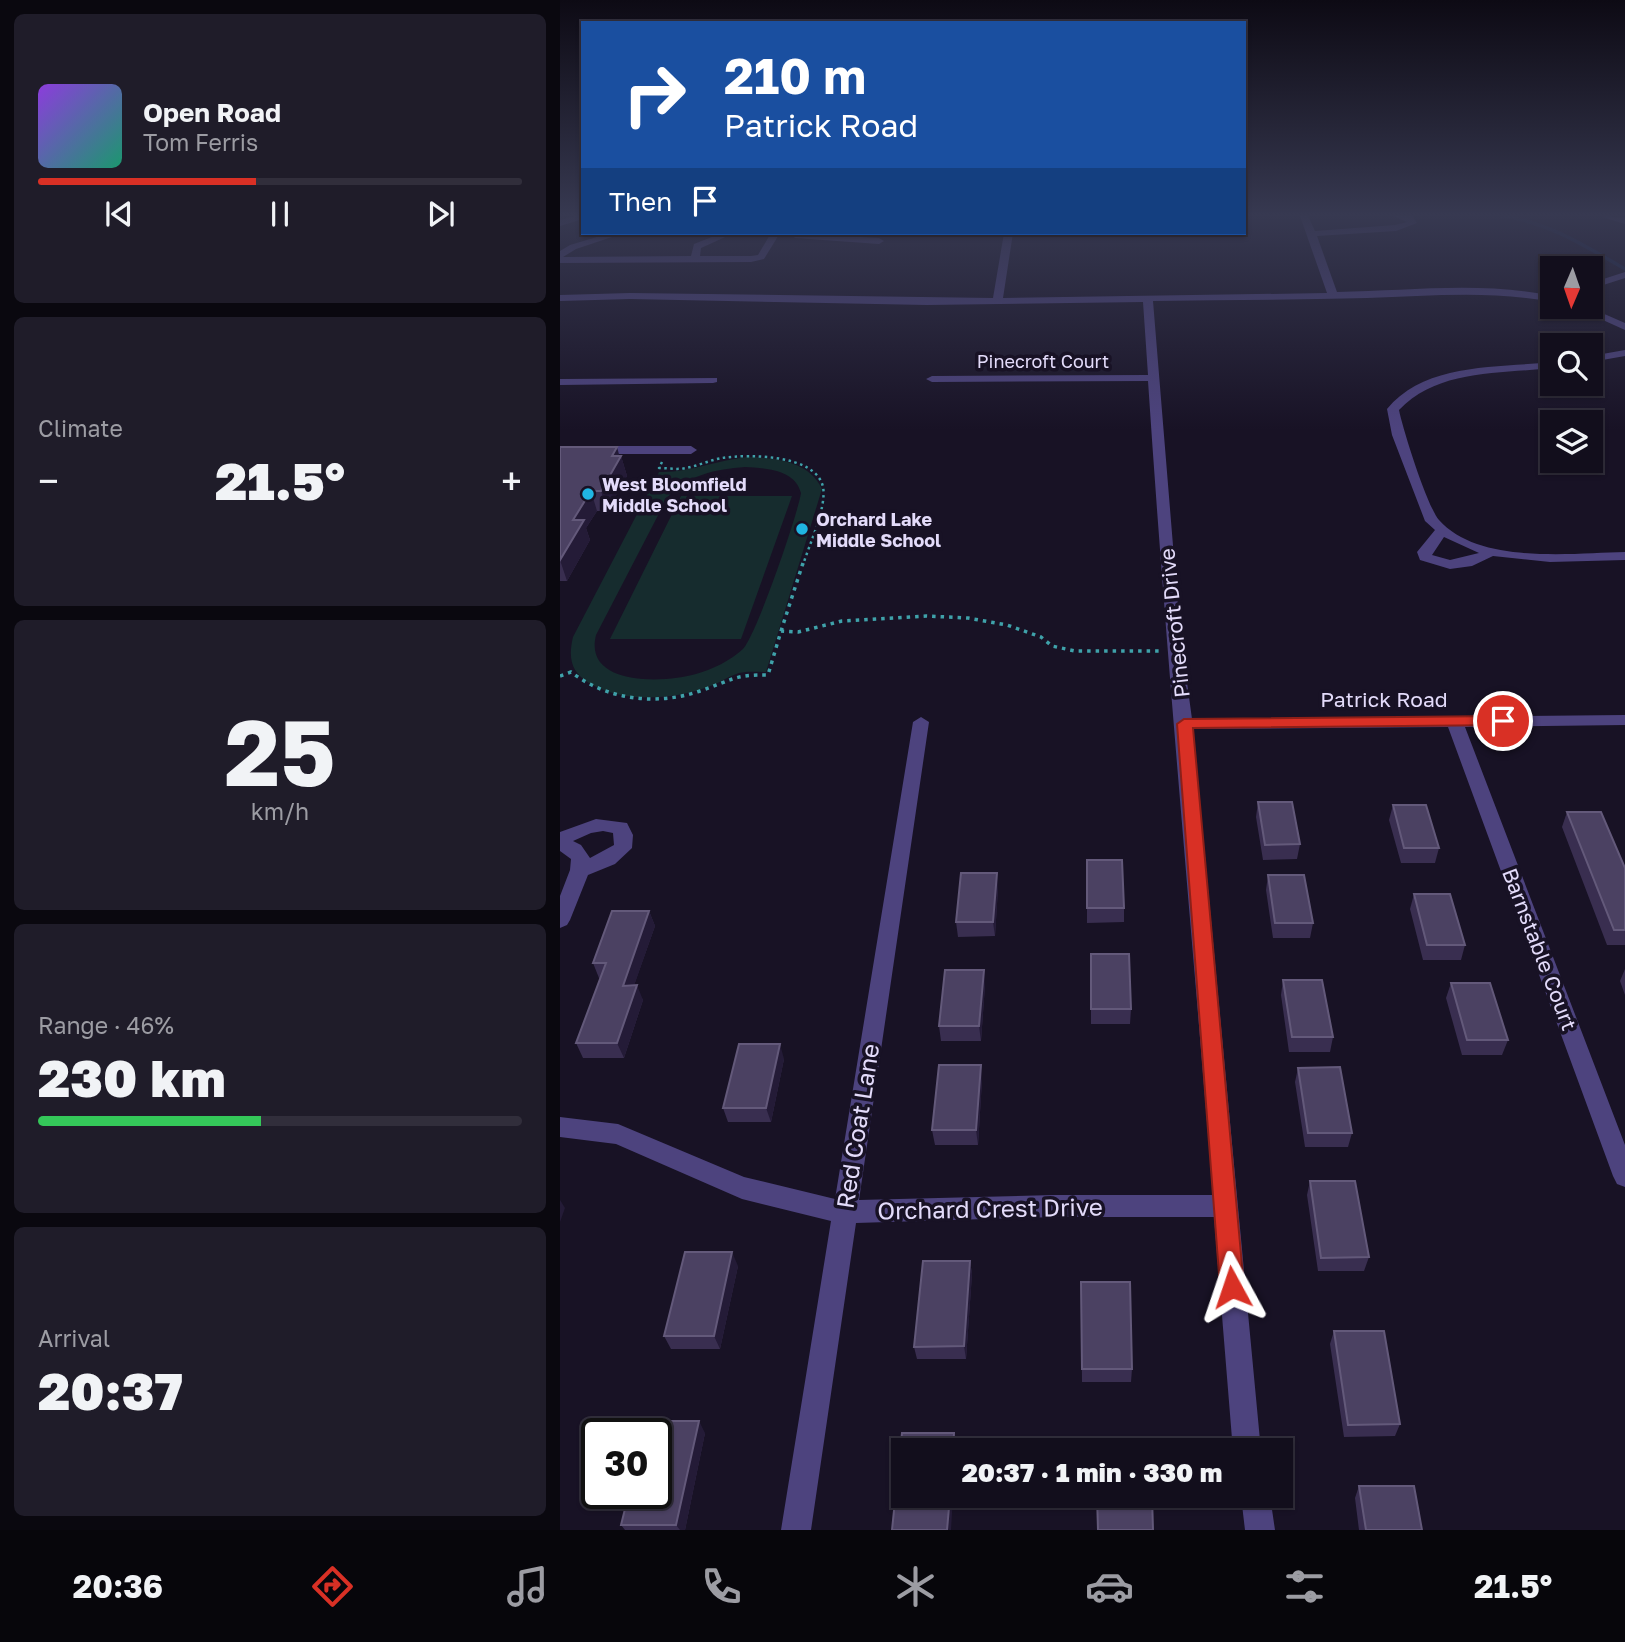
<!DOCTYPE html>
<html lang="en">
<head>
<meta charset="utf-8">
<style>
  :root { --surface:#120e1c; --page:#1f1c29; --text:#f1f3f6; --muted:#9c9ca3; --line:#312e3b; --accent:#d93025 }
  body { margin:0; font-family:"Golos Text",sans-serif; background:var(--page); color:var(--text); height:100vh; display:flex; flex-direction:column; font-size:26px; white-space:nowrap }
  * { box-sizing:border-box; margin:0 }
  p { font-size:23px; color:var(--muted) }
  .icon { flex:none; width:38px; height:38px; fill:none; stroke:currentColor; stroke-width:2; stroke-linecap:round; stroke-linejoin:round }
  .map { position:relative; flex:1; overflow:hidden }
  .details { display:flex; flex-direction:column; gap:14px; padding:14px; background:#0a080f; width:560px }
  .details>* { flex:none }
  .top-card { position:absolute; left:21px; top:21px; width:665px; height:214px; border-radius:0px; box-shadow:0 2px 5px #0004,0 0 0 2px var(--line); background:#1a4fa0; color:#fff; overflow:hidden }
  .needle { width:46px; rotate:182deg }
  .controls { position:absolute; left:980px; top:256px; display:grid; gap:14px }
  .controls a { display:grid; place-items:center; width:63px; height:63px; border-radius:0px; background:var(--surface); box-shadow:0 2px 5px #0004,0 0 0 2px var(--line); font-size:35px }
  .speed { position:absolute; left:21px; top:1418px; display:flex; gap:14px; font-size:35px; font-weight:700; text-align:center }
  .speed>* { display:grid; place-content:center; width:91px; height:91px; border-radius:50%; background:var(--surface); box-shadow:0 2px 5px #0004,0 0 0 2px var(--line); line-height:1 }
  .speed .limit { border:4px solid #111; border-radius:10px; background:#fff; color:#111 }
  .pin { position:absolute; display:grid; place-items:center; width:60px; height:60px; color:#fff; margin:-30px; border:4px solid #fff; border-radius:50%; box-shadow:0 2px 7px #0007 }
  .me { position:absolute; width:77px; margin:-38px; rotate:355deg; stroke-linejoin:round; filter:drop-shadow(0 0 5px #0008) }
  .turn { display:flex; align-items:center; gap:24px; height:147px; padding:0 28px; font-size:32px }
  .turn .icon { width:91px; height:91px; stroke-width:2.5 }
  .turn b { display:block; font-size:49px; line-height:60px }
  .then { display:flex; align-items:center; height:66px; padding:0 28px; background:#0003; gap:14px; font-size:26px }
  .big { font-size:52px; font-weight:800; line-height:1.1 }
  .details .card { flex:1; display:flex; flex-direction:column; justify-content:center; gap:10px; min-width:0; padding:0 24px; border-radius:10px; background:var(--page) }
  .details .dial { align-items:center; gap:0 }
  .dial b { font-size:91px; line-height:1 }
  .song { display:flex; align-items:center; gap:21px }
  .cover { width:84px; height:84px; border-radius:10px; background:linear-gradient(135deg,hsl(270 70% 55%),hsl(160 70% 35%)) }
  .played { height:7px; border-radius:4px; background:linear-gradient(90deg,var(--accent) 45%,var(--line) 45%) }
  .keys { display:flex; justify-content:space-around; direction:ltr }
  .heat { display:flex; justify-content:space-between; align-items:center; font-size:38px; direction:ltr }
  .charge { height:10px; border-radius:5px; background:linear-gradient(90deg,#34c759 46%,var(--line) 0) }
  .trip { position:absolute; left:331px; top:1438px; width:402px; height:70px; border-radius:0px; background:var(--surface); box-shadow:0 2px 5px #0004,0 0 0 2px var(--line); font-weight:800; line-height:70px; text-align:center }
  .dock { display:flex; height:112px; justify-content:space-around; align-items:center; background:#07060b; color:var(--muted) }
  .dock .icon { width:49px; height:49px }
  .dock .active { color:var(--accent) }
  .dock b { font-size:32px; color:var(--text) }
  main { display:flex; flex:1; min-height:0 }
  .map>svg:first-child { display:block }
  .green { fill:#162c2e; fill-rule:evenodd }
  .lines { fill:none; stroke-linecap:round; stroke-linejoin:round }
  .stream { stroke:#152246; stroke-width:3.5 }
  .path-far1 { stroke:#3fa2aa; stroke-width:2.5; stroke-dasharray:2.5 3.5; stroke-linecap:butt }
  .path { stroke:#3fa2aa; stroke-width:3.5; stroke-dasharray:3.5 5; stroke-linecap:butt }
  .minor { fill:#4d437e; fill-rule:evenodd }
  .wall { fill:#392e50 }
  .shaded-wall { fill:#241b37 }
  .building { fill:#4b4162; stroke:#63597a; stroke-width:2 }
  .route { fill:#d93025; stroke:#8d1f18; stroke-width:2 }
  .poi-dot { fill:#20b5e2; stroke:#181225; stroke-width:2.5 }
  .labels { text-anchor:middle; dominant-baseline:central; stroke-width:7; stroke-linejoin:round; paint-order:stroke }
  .far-street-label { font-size:18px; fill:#e3dbfa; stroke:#181225 }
  .far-poi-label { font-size:18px; font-weight:bold; fill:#e3dbfa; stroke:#181225; text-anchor:start }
  .street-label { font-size:21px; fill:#e3dbfa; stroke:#181225 }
  .near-street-label { font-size:24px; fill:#e3dbfa; stroke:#181225 }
</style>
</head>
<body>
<main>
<section class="details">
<div class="card">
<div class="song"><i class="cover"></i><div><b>Open Road</b><p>Tom Ferris</p></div></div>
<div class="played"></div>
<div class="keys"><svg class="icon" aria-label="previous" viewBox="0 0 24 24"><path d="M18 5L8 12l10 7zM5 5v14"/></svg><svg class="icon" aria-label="pause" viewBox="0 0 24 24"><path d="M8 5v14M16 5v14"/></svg><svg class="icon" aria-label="next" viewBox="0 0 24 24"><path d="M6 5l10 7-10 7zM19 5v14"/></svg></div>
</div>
<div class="card"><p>Climate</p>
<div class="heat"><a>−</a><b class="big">21.5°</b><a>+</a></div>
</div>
<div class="card dial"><b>25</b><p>km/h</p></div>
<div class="card"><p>Range · 46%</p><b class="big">230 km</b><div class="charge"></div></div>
<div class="card"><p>Arrival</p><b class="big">20:37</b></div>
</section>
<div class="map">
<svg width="1065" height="1530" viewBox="0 0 1065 1530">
  <rect width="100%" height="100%" fill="#181225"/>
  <!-- green -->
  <path class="green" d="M188,457C216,458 249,461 262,489L206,672C198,672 187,671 179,673C168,676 157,685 145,688C110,700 61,703 29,683C11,672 8,658 13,637L99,472C129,473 157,460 188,457ZM185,467C205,468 235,469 241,493C238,514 196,636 183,649C170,661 153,669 136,674C106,683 23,687 36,635L107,498C127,475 156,469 185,467Z
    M121,496H232L181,639H50Z"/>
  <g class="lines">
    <!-- stream -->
    <path class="stream" d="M943,216C990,223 1025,246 1065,269"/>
    <!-- path-far1 -->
    <path class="path-far1" d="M102,462L99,468C108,468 117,470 126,468C138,466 150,460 162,458C188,454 256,454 263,487C267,507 249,545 243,565"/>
    <!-- path -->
    <path class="path" d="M221,631L243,563
      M0,676L11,672C47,700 97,706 140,691C170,681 175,674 208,675L221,631L238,632L282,621L366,616L408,618L447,625L481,637L492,646L515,651H599"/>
    <!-- minor -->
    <path class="minor" d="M15,216H23V219L0,226V220Z
      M740,216H748L755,231L835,225L847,222L833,216H852L857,223L836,231L757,236L777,292C849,291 921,281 992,296V302C930,290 870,296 807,298C736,300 664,300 593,301L620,631L632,719L1065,715V725L905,727L1065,1145V1187L1057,1184L1053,1176L888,727L633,729L701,1451H673L654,1217H494L296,1223L251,1530H221L271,1221L182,1199L56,1144L0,1137V1117L58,1124L184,1177L275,1199L353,722L361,717L369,722L299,1200L494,1195H653C631,923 606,653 588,381L372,382L366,379L372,376L588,375L583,302L367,305L70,299L0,301V295L70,293L433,298L444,233H453L443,298L767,293Z
      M1044,216L1065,218V224L1045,218Z
      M50,233H64L16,249L3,257L131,256L134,244L162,233H174L141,248L140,256H191L198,255L211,233H220L204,259L191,262L0,263V251L10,245Z
      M230,233L319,238L324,241L319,244L235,238Z
      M1065,272V278L1031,289V283Z
      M1012,306H1026L1065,323V330Z
      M1065,350V356L1031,362V356Z
      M992,362V368C940,374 878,369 839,410C843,430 867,506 879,520C919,565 1012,553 1065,552V560L990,562L933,556L912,566L890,569L860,560L857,552L875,530L865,521L832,435L827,409C865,362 938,368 992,362ZM884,537L919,553L890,560L872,555Z
      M157,378V382L153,383L0,385V379Z
      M0,446H131L137,450L131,454H0Z
      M36,819L67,823L73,835L72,848L55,864L28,875L10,920L7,925L0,928V896L10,870L11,859L0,851V832ZM43,831L53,833L54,845L30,858L21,845L13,841L31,833Z
      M681,1496H710L715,1530H685Z"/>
  </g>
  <!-- wall -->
  <path class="wall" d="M0,447L61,456L67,476L47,511H37L26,528L30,540L7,581H0Z
    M698,802L740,844L737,859L703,860L696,817Z
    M833,805L879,848L875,863H841L829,820Z
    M1007,812L1065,868V945H1047L1002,827Z
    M527,860L564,908V922L527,923Z
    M708,875L753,923L750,938H713L706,890Z
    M438,888L435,936L398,937L396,922Z
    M854,894L905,945L901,960H863L850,909Z
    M89,911L95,926L74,985L83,1000L64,1058H23L16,1043L40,978H39L33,963Z
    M531,954L571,1009L570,1024H531Z
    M1065,969V995L1060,981Z
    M723,980L773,1037L770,1052H729L721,995Z
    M891,983L948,1040L942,1055H902L886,998Z
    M425,985L421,1041H381L379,1026Z
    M224,1059L211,1122H168L163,1108Z
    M738,1068L792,1133L788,1147H745L735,1082Z
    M422,1080L418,1145H375L372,1130Z
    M750,1181L809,1257L804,1271H758L747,1195Z
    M410,1261L412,1274L406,1359H357L354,1347Z
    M178,1266L160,1349H111L104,1336Z
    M521,1282L572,1369L571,1382H522Z
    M774,1331L840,1424L835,1436L784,1437L770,1344Z
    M145,1433L125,1530H65L61,1525Z
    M799,1486L862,1530H799L795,1498Z"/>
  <!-- shaded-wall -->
  <path class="shaded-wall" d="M57,447L60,458L61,456L67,476L47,511L41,491L52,456Z
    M31,491L37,511L26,528L30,540L7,581L0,560L13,520Z
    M437,873L438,888L435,936L433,922Z
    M89,911L95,926L69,1000L63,986Z
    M424,970L425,985L421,1041L419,1026Z
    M77,985L83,1000L64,1058L57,1043Z
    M220,1044L224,1059L211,1122L206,1108Z
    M421,1065L422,1080L418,1145L416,1130Z
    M0,1200L5,1208L0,1222Z
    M172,1252L178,1266L160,1349L154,1336Z
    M410,1261L412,1274L406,1359L404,1346Z
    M139,1421L145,1433L125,1530H120L116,1525Z
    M394,1433L397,1445L396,1451H393Z
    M390,1496H393L391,1530H387Z"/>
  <!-- building -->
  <path class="building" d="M0,447H57L52,456H61L41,491H31L13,520H24L0,560Z
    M698,802H732L740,844L705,845Z
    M833,805H866L879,848H844Z
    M1007,812H1041L1065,868V930H1054Z
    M527,860H562L564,908H527Z
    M401,873H437L433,922H396Z
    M708,875H744L753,923H715Z
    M854,894H890L905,945H867Z
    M52,911H89L63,986L77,985L57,1043H16L46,963H33Z
    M531,954H569L571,1009H531Z
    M385,970H424L419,1026H379Z
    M723,980H762L773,1037H732Z
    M891,983H930L948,1040H907Z
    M179,1044H220L206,1108H163Z
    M379,1065H421L416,1130H372Z
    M780,1067L792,1133H748L738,1068Z
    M750,1181H795L809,1257L761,1258Z
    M125,1252H172L154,1336H104Z
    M363,1261H410L404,1346L354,1347Z
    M521,1282H570L572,1369H522Z
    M774,1331H824L840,1424L788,1425Z
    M87,1421H139L116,1525H61L69,1493H96V1433H84Z
    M342,1433H394L393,1451H343V1496H390L387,1530H332Z
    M590,1447V1451H537V1448Z
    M799,1486H854L862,1530H806Z
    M537,1496H592L593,1530H538Z"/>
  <!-- sky -->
  <linearGradient id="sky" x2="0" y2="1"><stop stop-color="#0d0a14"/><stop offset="0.5" stop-color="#373951"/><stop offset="1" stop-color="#373951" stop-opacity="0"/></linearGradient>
  <rect width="1065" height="430" fill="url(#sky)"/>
  <!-- route -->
  <path class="route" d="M943,716L951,721L949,725L633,728L684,1287L680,1295L672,1298L664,1295L660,1287L617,724L624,719Z"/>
  <!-- markers -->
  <g class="poi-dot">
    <circle cx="28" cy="494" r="7"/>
    <circle cx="242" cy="529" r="7"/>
  </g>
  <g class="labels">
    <!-- far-street labels -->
    <g class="far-street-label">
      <text x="483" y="361">Pinecroft Court</text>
    </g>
    <!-- far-poi labels -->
    <g class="far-poi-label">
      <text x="42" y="484">West Bloomfield<tspan x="42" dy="21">Middle School</tspan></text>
      <text x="256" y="519">Orchard Lake<tspan x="256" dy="21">Middle School</tspan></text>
    </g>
    <!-- street labels -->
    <g class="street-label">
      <text transform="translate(614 623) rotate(-96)">Pinecroft Drive</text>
      <text x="824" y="699">Patrick Road</text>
      <text transform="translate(980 949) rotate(69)">Barnstable Court</text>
    </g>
    <!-- near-street labels -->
    <g class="near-street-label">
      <text transform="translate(297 1126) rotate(-81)">Red Coat Lane</text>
      <text transform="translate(430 1208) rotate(-1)">Orchard Crest Drive</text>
    </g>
  </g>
</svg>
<div class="controls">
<a><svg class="needle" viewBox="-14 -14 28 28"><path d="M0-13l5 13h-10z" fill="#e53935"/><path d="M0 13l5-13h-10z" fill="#9c9ca3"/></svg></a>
<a><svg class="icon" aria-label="search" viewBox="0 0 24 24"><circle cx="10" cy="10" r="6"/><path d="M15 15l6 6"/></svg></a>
<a><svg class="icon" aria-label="layers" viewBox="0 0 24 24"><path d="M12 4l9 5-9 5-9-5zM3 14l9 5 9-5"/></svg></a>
</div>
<div class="speed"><div class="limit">30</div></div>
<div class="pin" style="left:943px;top:721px;background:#d93025"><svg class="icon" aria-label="arrive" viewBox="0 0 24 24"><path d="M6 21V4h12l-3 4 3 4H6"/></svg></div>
<svg class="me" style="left:672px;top:1287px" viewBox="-20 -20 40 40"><path d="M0-17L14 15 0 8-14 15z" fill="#d93025" stroke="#fff" stroke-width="4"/></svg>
<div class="trip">20:37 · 1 min · 330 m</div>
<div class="top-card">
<div class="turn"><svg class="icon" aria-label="right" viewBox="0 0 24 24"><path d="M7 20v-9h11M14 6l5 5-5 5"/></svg><div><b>210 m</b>Patrick Road</div></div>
<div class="then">Then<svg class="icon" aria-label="arrive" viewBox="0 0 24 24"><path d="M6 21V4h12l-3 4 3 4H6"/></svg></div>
</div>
</div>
</main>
<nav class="dock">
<b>20:36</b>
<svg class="icon active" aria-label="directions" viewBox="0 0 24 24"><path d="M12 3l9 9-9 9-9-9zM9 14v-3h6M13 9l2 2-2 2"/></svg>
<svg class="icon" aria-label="music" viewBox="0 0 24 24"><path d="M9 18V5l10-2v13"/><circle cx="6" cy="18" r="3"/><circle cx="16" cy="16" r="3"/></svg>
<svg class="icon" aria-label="phone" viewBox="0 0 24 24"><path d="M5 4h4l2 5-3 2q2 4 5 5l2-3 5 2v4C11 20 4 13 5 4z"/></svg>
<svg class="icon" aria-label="climate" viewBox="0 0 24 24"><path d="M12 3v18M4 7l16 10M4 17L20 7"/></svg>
<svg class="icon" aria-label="car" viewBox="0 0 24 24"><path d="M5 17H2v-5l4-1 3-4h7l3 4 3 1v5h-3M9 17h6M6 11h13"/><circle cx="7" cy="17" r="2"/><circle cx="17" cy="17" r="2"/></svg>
<svg class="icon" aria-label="filters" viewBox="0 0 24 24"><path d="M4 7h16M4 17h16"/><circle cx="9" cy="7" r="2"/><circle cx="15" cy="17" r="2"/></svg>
<b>21.5°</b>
</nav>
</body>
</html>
